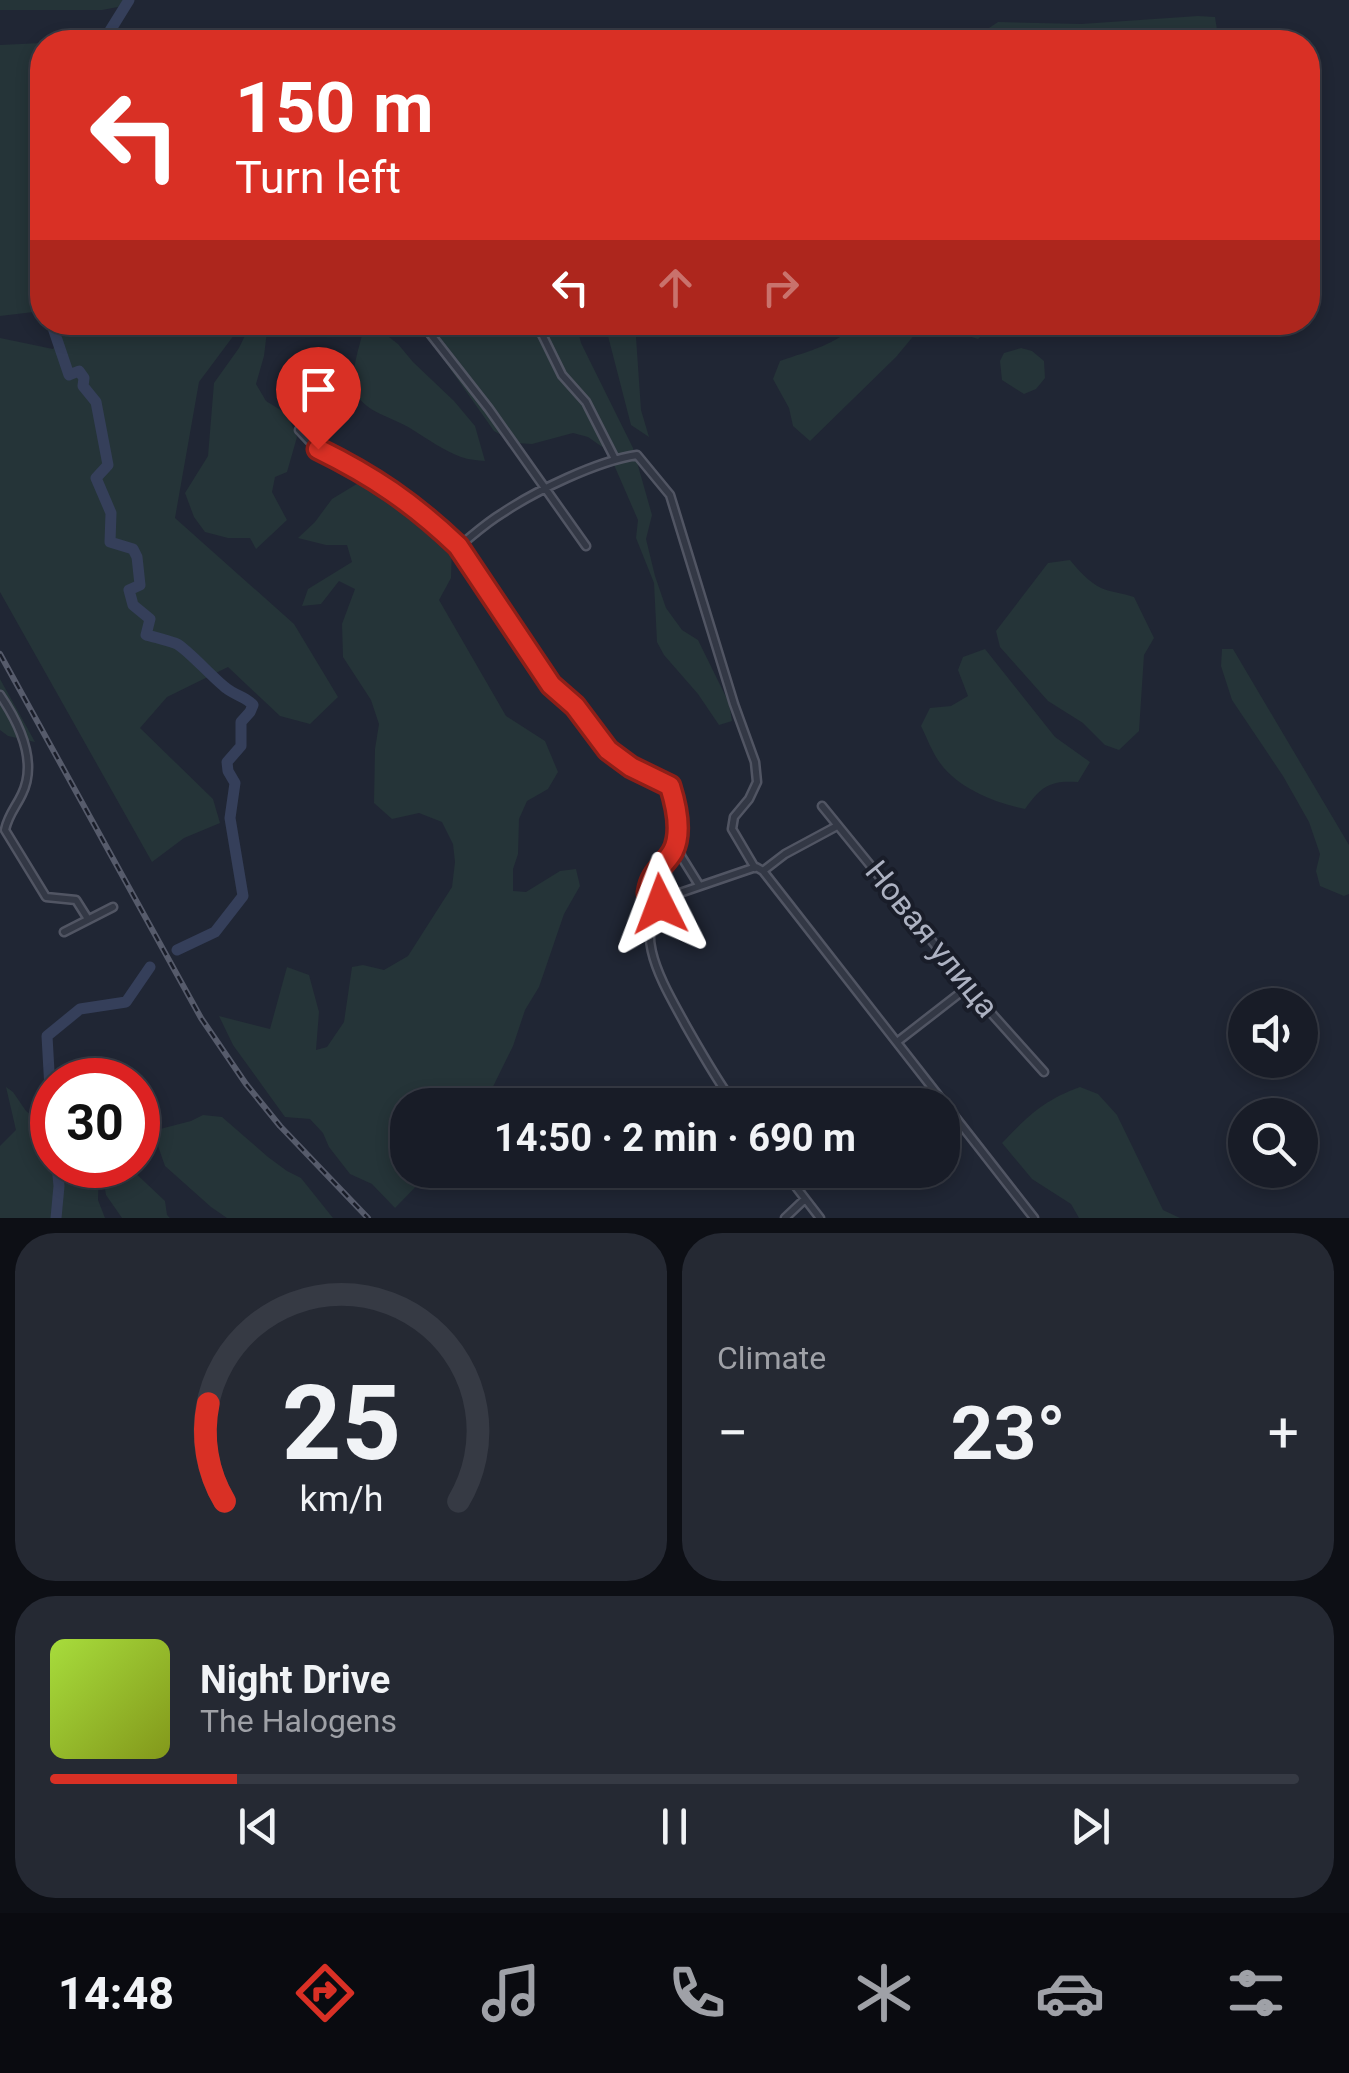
<!DOCTYPE html>
<html lang="en">
<head>
<meta charset="utf-8">
<style>
  :root { --surface:#181c27; --page:#252933; --text:#f1f3f6; --muted:#9fa1a7; --line:#363a44; --accent:#d93025 }
  body { margin:0; font-family:Roboto,sans-serif; background:var(--page); color:var(--text); height:100vh; display:flex; flex-direction:column; font-size:38px; white-space:nowrap }
  * { box-sizing:border-box; margin:0 }
  p { font-size:32px; color:var(--muted) }
  .icon { flex:none; width:55px; height:55px; fill:none; stroke:currentColor; stroke-width:2; stroke-linecap:round; stroke-linejoin:round }
  .map { position:relative; height:1218px; overflow:hidden }
  .drawer { display:flex; flex-direction:column; gap:15px; padding:15px; background:#0d0f15; flex:1 }
  .drawer>* { flex:none }
  .banner { position:absolute; left:30px; top:30px; width:1290px; height:305px; border-radius:40px; box-shadow:0 5px 15px #0003,0 0 0 2px var(--line); background:#d93025; color:#fff; overflow:hidden }
  .fabs { position:absolute; left:1228px; top:988px; display:grid; gap:20px }
  .fabs a { display:grid; place-items:center; width:90px; height:90px; border-radius:50%; background:var(--surface); box-shadow:0 5px 15px #0003,0 0 0 2px var(--line); font-size:50px }
  .speed { position:absolute; left:30px; top:1058px; display:flex; gap:20px; font-size:50px; font-weight:700; text-align:center }
  .speed>* { display:grid; place-content:center; width:130px; height:130px; border-radius:50%; background:var(--surface); box-shadow:0 5px 15px #0003,0 0 0 2px var(--line); line-height:1 }
  .speed .limit { border:15px solid #d22; background:#fff; color:#111 }
  .pin { position:absolute; display:grid; place-items:center; width:85px; height:85px; color:#fff; margin:-102px -42px; border-radius:50% 50% 50% 0; rotate:-45deg; box-shadow:0 0 10px #0007 }
  .pin .icon { rotate:45deg }
  .me { position:absolute; width:110px; margin:-55px; rotate:357deg; stroke-linejoin:round; filter:drop-shadow(0 0 8px #0008) }
  .turn { display:flex; align-items:center; gap:35px; height:210px; padding:0 40px; font-size:45px }
  .turn .icon { width:130px; height:130px; stroke-width:2.5 }
  .turn b { display:block; font-size:70px; line-height:85px }
  .lanes { display:flex; align-items:center; height:95px; padding:0 40px; background:#0003; justify-content:center; gap:50px; direction:ltr }
  .lanes .off { opacity:.35 }
  .big { font-size:75px; font-weight:700; line-height:1.1 }
  .drawer .widget { flex:1; display:flex; flex-direction:column; justify-content:center; gap:15px; min-width:0; padding:0 35px; border-radius:40px; background:var(--page) }
  .drawer .dial { align-items:center; gap:0 }
  .dial svg { height:260px; overflow:visible; fill:none; stroke:var(--line); stroke-width:7; stroke-linecap:round; text-anchor:middle }
  .dial text { fill:var(--text); stroke:none }
  .song { display:flex; align-items:center; gap:30px }
  .cover { width:120px; height:120px; border-radius:15px; background:linear-gradient(135deg,hsl(80 70% 55%),hsl(70 70% 35%)) }
  .played { height:10px; border-radius:5px; background:linear-gradient(90deg,var(--accent) 15%,var(--line) 15%) }
  .keys { display:flex; justify-content:space-around; direction:ltr }
  .heat { display:flex; justify-content:space-between; align-items:center; font-size:55px; direction:ltr }
  .drawer .tiles { flex:1; display:grid; gap:15px; grid-template-columns:1fr 1fr }
  .widget:last-child { grid-column:span 2 }
  .trip { position:absolute; left:390px; top:1088px; width:570px; height:100px; border-radius:40px; background:var(--surface); box-shadow:0 5px 15px #0003,0 0 0 2px var(--line); font-weight:700; line-height:100px; text-align:center }
  .tab-bar { display:flex; height:160px; justify-content:space-around; align-items:center; background:#0a0b10; color:var(--muted) }
  .tab-bar .icon { width:70px; height:70px }
  .tab-bar .selected { color:var(--accent) }
  .tab-bar b { font-size:45px; color:var(--text) }
  .map>svg:first-child { display:block }
  .green { fill:#253438 }
  .lines { fill:none; stroke-linecap:round; stroke-linejoin:round }
  .river { stroke:#353f5a; stroke-width:11 }
  .minor-casing { stroke:#515563; stroke-width:11 }
  .minor { stroke:#333845; stroke-width:6 }
  .rail-casing { stroke:#565b6b; stroke-width:6 }
  .rail { stroke:#191d29; stroke-width:2.5; stroke-dasharray:8; stroke-linecap:butt }
  .route-casing { stroke:#8d1f18; stroke-width:25 }
  .route { stroke:#d93025; stroke-width:18 }
  .labels { text-anchor:middle; dominant-baseline:central; stroke-width:8; stroke-linejoin:round; paint-order:stroke }
  .street-label { font-size:32px; fill:#adb2c2; stroke:#191d29 }
</style>
</head>
<body>
<div class="map">
<svg width="1349" height="1218" viewBox="0 0 1349 1218">
  <rect width="100%" height="100%" fill="#202634"/>
  <!-- green -->
  <path class="green" d="M0,0H125L123,6L102,10H0Z
    M1198,16L1215,17L1217,30L1211,42H974L980,34L998,22L1081,24Z
    M42,43V311L0,316V45Z
    M859,322H996V323L978,339L932,325L916,333L896,357L810,441L793,426L789,408L773,379L780,361C811,350 834,346 859,322Z
    M71,323H243L199,382L175,518L294,624L338,697L310,724L280,716L228,667L167,697L140,728L213,799L220,823L184,838L152,862L0,592V338L53,349Z
    M251,323H268L264,356L256,384L266,401L287,414L297,437L287,472L275,477L272,492L287,520L256,549L250,538H228L205,532L194,517L185,493L208,456L214,383L239,348Z
    M418,323H576L581,343L633,448L652,515L646,539L655,576L666,608L682,630L698,640L729,703L732,721L719,725L698,694L664,655L657,642L654,583L636,538L638,520L608,451L588,437L573,433L532,444L516,443L494,431Z
    M602,323H632L636,337L641,410L649,437L631,425L608,336Z
    M364,327H376L398,344L413,362L454,401L475,426L485,461C477,460 469,460 461,457C443,450 429,440 413,430C396,418 361,412 355,390C350,370 360,346 364,327Z
    M1021,348L1032,351L1044,361L1045,378L1036,389L1024,394L1002,380L1000,361L1004,353Z
    M360,482L392,495L433,518L452,545L451,578L439,600L506,716L545,741L558,772L548,789L527,801L519,819L518,854L513,869V891L526,892L560,871L576,869L580,886L564,914L539,987L525,1010L513,1046L484,1105H408V1170H432L395,1208L372,1184L350,1174L329,1147L323,1133L310,1119L285,1117L233,1045L219,1016L270,1029L287,967L309,975L319,1012L316,1050L327,1047L344,1022L352,967L363,965L384,970L408,956L452,887L455,862L453,844L442,822L419,813L392,819L374,803L375,749L379,724L371,700L343,657L342,624L355,589L339,581L321,604L302,606L308,589L352,562L347,545H326L298,538L315,522L332,499Z
    M1070,560C1078,570 1089,582 1101,588C1109,592 1123,593 1134,597L1154,638L1144,655L1139,731L1119,750L1105,745L1083,723L1048,701L1000,647L996,631L1048,563Z
    M985,649L1055,737L1090,762L1078,782C1049,780 1041,787 1025,809C995,803 958,788 940,763C932,752 927,738 921,726L930,708L951,706L968,696L958,670L963,657Z
    M1222,649H1233L1349,845V894L1344,896L1320,886L1316,871L1320,854L1309,822L1283,776L1232,700L1221,666Z
    M0,679L35,742L8,736L0,730Z
    M6,1087L13,1092L26,1111L52,1131V1165H99L98,1200L105,1218H0V1146L16,1130Z
    M1080,1087L1098,1094L1117,1115L1163,1210L1180,1218H1079L1071,1204L1032,1179L1002,1143C1028,1116 1044,1100 1080,1087Z
    M203,1115L222,1117L268,1157L287,1171L301,1178L333,1218H227L211,1207L165,1166L158,1146L160,1129L191,1121Z
    M107,1165L129,1167L165,1201L167,1215L170,1218H122L106,1195L102,1171Z"/>
  <g class="lines">
    <!-- river -->
    <path class="river" d="M103,42L129,0
      M51,322L69,375L79,371L84,378L83,386L96,402L108,465L96,478L111,513L110,542L133,549L137,557L140,585L129,590L133,605L150,619L146,635C151,636 173,642 177,644C187,649 214,679 226,688C236,696 245,696 253,705L250,712L241,722V746L227,762L228,771L235,783L230,818L243,896L215,932L177,950
      M50,1089L47,1036L80,1009L126,1002L150,967
      M50,1100L52,1121
      M56,1218L59,1186L57,1165"/>
    <!-- minor casing -->
    <g class="minor-casing">
      <path id="minor" d="M421,322L489,409L586,546
        M536,322L562,375L586,402L615,459
        M299,430L317,449L366,473L421,512L458,547L551,685L575,706L608,751L631,767L659,779L669,787L673,797L681,856L699,885
        M458,547C472,536 486,523 501,514C535,491 597,461 637,455L670,495L734,704L755,762L757,782L749,799L734,817L732,829L755,868
        M0,695C19,723 38,761 22,794C16,807 8,815 5,830L46,897L76,900L88,919
        M822,806L984,1005L1044,1072
        M763,871L1034,1218
        M663,900L654,899L648,893C651,871 670,859 676,839
        M64,932L113,907
        M897,1042L969,986
        M735,1105C716,1079 701,1052 685,1024C667,990 624,925 671,896L747,870L756,867L763,871L785,854L837,826
        M783,1170L820,1218
        M785,1218L805,1199"/>
    </g>
    <!-- minor -->
    <use href="#minor" class="minor"/>
    <!-- rail casing -->
    <g class="rail-casing">
      <path id="rail" d="M0,654L201,1018L246,1084L280,1126L368,1218"/>
    </g>
    <!-- rail -->
    <use href="#rail" class="rail"/>
  </g>
  <g class="lines">
    <!-- route casing -->
    <g class="route-casing">
      <path id="route" d="M318,449C373,476 413,503 458,546L551,685L575,706L608,750L631,767L670,786C676,805 682,833 673,851C664,867 651,871 648,893L654,898L663,900L660,904"/>
    </g>
    <!-- route -->
    <use href="#route" class="route"/>
  </g>
  <g class="labels">
    <!-- street labels -->
    <g class="street-label">
      <text transform="translate(932 939) rotate(51)">Новая улица</text>
    </g>
  </g>
</svg>
<div class="fabs">
<a><svg class="icon" aria-label="sound" viewBox="0 0 24 24"><path d="M4 9h4l5-4v14l-5-4H4zM17 9q2 3 0 6"/></svg></a>
<a><svg class="icon" aria-label="search" viewBox="0 0 24 24"><circle cx="10" cy="10" r="6"/><path d="M15 15l6 6"/></svg></a>
</div>
<div class="speed"><div class="limit">30</div></div>
<div class="pin" style="left:318px;top:449px;background:#d93025"><svg class="icon" aria-label="arrive" viewBox="0 0 24 24"><path d="M6 21V4h12l-3 4 3 4H6"/></svg></div>
<svg class="me" style="left:660px;top:904px" viewBox="-20 -20 40 40"><path d="M0-17L14 15 0 8-14 15z" fill="#d93025" stroke="#fff" stroke-width="4"/></svg>
<div class="trip">14:50 · 2 min · 690 m</div>
<div class="banner">
<div class="turn"><svg class="icon" aria-label="left" viewBox="0 0 24 24"><path d="M17 20v-9H6M10 6l-5 5 5 5"/></svg><div><b>150 m</b>Turn left</div></div>
<div class="lanes"><svg class="icon" aria-label="left" viewBox="0 0 24 24"><path d="M17 20v-9H6M10 6l-5 5 5 5"/></svg><svg class="icon off" aria-label="ahead" viewBox="0 0 24 24"><path d="M12 20V5M6 11l6-6 6 6"/></svg><svg class="icon off" aria-label="right" viewBox="0 0 24 24"><path d="M7 20v-9h11M14 6l5 5-5 5"/></svg></div>
</div>
</div>
<section class="drawer">
<div class="tiles">
<div class="widget dial"><svg viewBox="0 0 100 80">
<path d="M14 69A42 42 0 1 1 86 69"/>
<path d="M14 69A42 42 0 0 1 9 39" stroke="#d93025"/>
<text x="50" y="56" font-size="32" font-weight="700">25</text>
<text x="50" y="72" font-size="11">km/h</text>
</svg></div>
<div class="widget"><p>Climate</p>
<div class="heat"><a>−</a><b class="big">23°</b><a>+</a></div>
</div>
<div class="widget">
<div class="song"><i class="cover"></i><div><b>Night Drive</b><p>The Halogens</p></div></div>
<div class="played"></div>
<div class="keys"><svg class="icon" aria-label="previous" viewBox="0 0 24 24"><path d="M18 5L8 12l10 7zM5 5v14"/></svg><svg class="icon" aria-label="pause" viewBox="0 0 24 24"><path d="M8 5v14M16 5v14"/></svg><svg class="icon" aria-label="next" viewBox="0 0 24 24"><path d="M6 5l10 7-10 7zM19 5v14"/></svg></div>
</div>
</div>
</section>
<nav class="tab-bar">
<b>14:48</b>
<svg class="icon selected" aria-label="directions" viewBox="0 0 24 24"><path d="M12 3l9 9-9 9-9-9zM9 14v-3h6M13 9l2 2-2 2"/></svg>
<svg class="icon" aria-label="music" viewBox="0 0 24 24"><path d="M9 18V5l10-2v13"/><circle cx="6" cy="18" r="3"/><circle cx="16" cy="16" r="3"/></svg>
<svg class="icon" aria-label="phone" viewBox="0 0 24 24"><path d="M5 4h4l2 5-3 2q2 4 5 5l2-3 5 2v4C11 20 4 13 5 4z"/></svg>
<svg class="icon" aria-label="climate" viewBox="0 0 24 24"><path d="M12 3v18M4 7l16 10M4 17L20 7"/></svg>
<svg class="icon" aria-label="car" viewBox="0 0 24 24"><path d="M5 17H2v-5l4-1 3-4h7l3 4 3 1v5h-3M9 17h6M6 11h13"/><circle cx="7" cy="17" r="2"/><circle cx="17" cy="17" r="2"/></svg>
<svg class="icon" aria-label="filters" viewBox="0 0 24 24"><path d="M4 7h16M4 17h16"/><circle cx="9" cy="7" r="2"/><circle cx="15" cy="17" r="2"/></svg>
</nav>
</body>
</html>
